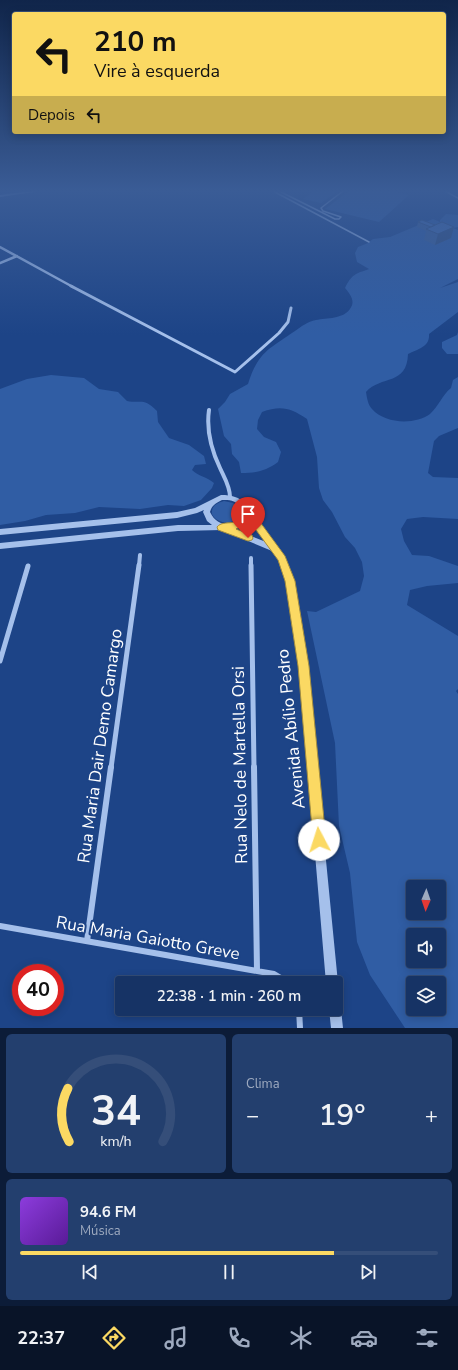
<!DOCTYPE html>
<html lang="pt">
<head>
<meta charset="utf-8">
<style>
  :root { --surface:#163365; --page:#233f6e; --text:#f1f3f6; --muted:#9eaabf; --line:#354e79; --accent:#fbd963 }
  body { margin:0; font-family:"Nunito Sans",sans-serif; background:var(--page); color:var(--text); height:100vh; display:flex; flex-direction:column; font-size:15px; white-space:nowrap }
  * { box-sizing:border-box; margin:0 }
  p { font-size:13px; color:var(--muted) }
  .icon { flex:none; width:22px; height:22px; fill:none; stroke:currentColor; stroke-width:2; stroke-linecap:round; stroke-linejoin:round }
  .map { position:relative; height:1028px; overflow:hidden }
  .side { display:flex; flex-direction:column; gap:6px; padding:6px; background:#0c1c38; flex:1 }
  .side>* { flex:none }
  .hud { position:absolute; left:12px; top:12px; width:434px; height:122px; border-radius:4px; box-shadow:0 2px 10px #0003,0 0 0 1px var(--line); background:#fbd963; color:#111; overflow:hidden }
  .needle { width:26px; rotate:182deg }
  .controls { position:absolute; left:406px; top:880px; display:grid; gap:8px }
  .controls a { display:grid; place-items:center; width:40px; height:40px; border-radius:4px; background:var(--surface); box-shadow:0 2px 10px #0003,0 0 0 1px var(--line); font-size:20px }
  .speed { position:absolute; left:12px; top:964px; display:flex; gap:8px; font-size:20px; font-weight:700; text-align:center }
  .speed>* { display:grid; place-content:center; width:52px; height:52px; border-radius:50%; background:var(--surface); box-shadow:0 2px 10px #0003,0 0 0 1px var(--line); line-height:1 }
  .speed .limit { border:6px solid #d22; background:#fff; color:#111 }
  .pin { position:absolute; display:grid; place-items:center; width:34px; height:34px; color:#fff; margin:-41px -17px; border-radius:50% 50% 50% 0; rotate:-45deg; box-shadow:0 0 4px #0007 }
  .pin .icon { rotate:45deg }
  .me { position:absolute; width:44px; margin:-22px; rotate:355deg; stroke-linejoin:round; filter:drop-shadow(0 0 3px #0008) }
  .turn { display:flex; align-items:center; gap:14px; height:84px; padding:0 16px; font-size:18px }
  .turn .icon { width:52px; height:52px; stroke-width:2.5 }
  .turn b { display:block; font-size:28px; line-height:34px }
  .then { display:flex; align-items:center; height:38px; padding:0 16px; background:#0003; gap:8px; font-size:15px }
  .big { font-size:30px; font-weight:600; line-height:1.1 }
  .side .tile { flex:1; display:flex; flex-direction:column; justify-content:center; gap:6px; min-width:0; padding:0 14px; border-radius:6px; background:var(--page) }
  .side .dial { align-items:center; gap:0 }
  .dial svg { height:104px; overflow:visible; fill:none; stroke:var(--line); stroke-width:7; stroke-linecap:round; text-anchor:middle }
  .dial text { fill:var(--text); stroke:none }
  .song { display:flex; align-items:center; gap:12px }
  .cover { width:48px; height:48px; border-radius:6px; background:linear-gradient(135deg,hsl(270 70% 55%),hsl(270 70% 35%)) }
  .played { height:4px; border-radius:2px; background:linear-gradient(90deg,var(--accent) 75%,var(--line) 75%) }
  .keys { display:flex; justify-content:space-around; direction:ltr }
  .heat { display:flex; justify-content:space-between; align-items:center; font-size:22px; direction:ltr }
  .side .tiles { flex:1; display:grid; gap:6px; grid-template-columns:1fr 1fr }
  .tile:last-child { grid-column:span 2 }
  .trip { position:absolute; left:115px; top:976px; width:228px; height:40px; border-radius:4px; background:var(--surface); box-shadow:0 2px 10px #0003,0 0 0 1px var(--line); font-weight:600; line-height:40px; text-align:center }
  .tabs { display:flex; height:64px; justify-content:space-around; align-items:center; background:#091428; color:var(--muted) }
  .tabs .icon { width:28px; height:28px }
  .tabs .current { color:var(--accent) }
  .tabs b { font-size:18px; color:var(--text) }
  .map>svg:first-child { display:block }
  .green { fill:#305da4; fill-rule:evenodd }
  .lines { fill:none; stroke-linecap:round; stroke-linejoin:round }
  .service { stroke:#a5c0eb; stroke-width:1.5 }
  .minor-far4 { stroke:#a5c0eb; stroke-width:2.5 }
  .minor-far3 { stroke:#a5c0eb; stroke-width:3 }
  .minor-far2 { stroke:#a5c0eb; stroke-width:4 }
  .minor-far1 { stroke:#a5c0eb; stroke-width:5 }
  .minor { stroke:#a5c0eb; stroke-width:6 }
  .tertiary { fill:#a5c0eb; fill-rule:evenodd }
  .wall { fill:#3b5f97 }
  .shaded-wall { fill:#304d7b }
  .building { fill:#456eb0; stroke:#304d7b }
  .route { fill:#fbd963; stroke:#a38d40 }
  .labels { text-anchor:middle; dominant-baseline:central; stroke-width:4; stroke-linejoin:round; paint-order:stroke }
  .near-street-label { font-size:17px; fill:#fff; stroke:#1d4487 }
</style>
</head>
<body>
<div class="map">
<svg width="458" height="1028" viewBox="0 0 458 1028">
  <rect width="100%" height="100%" fill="#1d4487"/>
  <!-- green -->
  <path class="green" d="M314,191H338L321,203L303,199Z
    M349,191H391L409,195L379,222L325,209Z
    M446,214L458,215V227L453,228L458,230V279L440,288L458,282V312L429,334C430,347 418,349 408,354C407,386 381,375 366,392C367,398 368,405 372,409C385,424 415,425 430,414C439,406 442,395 451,388L453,380L458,377V428L439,436L434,441L428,473L433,477L458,478V519L423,517L407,519L401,529L404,541L412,555L429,556L458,566V583L427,586L410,590L407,605L458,636V689L456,691L458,694V1028H405L370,975L357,942L350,873L339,826L335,743L307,611L316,612L360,591L364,576L362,562L355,548L345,537L332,512L323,500L319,488L317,457L307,419C291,408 281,405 262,412L258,420L257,429L264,437L276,442L281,452L278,462C266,471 256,473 241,473L239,462L232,454L231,444L224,436L218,409L225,402L230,394L248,384C258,352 269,349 295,331C302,326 307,322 316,320C327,318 343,319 350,309C356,301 350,294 345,288C352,274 355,274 369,269L357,262L355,253L358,247L368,243L373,239L390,237L433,219L440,222V220ZM413,887H439V913H413ZM413,935H439V961H413ZM413,983H439V1009H413Z
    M458,332V354H447L442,348V342L457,335Z
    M51,375L84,378L99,389L118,392L127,401C142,404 143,397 157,411L158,422L169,438L189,445L204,456L206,464L195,465L192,470C198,476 207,477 214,483L212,488L201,500L184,506L168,505L140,509L99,507L75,513L46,515L25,521L0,525V389L27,379Z
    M224,501L233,503L239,508C244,525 218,527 212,514C211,506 217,503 224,501Z"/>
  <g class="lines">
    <!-- service -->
    <path class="service" d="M273,191L369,242
      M279,191L335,219H339L341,217L323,211L321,208L343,191
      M445,191L458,198"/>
    <!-- minor-far4 -->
    <path class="minor-far4" d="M0,247L73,287
      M0,263L17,256"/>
    <!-- minor-far3 -->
    <path class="minor-far3" d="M71,286L235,372L279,333L288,322L291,308"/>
    <!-- minor-far2 -->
    <path class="minor-far2" d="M209,410C206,431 211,449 220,468C224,477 230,486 230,497
      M251,558V566
      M139,566L140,555"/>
    <!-- minor-far1 -->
    <path class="minor-far1" d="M251,565L254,768
      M0,661L28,566
      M111,768L139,565"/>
    <!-- minor -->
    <path class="minor" d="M254,767L257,971
      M0,926L274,974L289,983
      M87,941L111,767
      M299,1009L300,1028"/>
    <!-- tertiary -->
    <path class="tertiary" d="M30,191H42L0,197V195Z
      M221,495C232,495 239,497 246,504L285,557L294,581L307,666L338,983L336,987V983H326L299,666L286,581L279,560L272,551L222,530L178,531L0,549V543L178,525H212L207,521L203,512L204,510L197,513L177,518L0,535V529L177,512L195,508ZM222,500C230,500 234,500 240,506C253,520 221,536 210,512C212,505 216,503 222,500ZM249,518L266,542L234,529L245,524Z
      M336,1003L339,1005L341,1009L343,1028H331L329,1009H336Z"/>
  </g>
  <!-- wall -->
  <path class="wall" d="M422,220L451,238L435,245L424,240L426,231L417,227L418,222Z"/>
  <!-- shaded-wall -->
  <path class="shaded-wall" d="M454,227L451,238L435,245L438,234Z"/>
  <!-- building -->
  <path class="building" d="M422,220L435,225L431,227L418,222Z
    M442,222L454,227L438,234L426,229Z"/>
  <!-- sky -->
  <linearGradient id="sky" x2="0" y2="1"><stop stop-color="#10254a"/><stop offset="0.57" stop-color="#3a5c96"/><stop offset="1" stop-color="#3a5c96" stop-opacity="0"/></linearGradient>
  <rect width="458" height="335" fill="url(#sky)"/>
  <!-- route -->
  <path class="route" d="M246,506L249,507L285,556L295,581L309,666L326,840L324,845L319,847L315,845L313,840L298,666L285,581L278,560L248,519L246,523L236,529L252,535L253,538L252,540L248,541L218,530L217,527C224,518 242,530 241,509Z"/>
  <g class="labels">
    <!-- near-street labels -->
    <g class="near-street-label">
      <text transform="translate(291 729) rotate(-96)">Avenida Abílio Pedro</text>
      <text transform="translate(100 746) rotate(-82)">Rua Maria Dair Demo Camargo</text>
      <text transform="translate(240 765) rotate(-91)">Rua Nelo de Martella Orsi</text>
      <text transform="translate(148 938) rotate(10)">Rua Maria Gaiotto Greve</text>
    </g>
  </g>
</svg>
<div class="controls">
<a><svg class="needle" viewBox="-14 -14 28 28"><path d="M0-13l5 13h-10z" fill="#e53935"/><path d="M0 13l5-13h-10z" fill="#9eaabf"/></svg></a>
<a><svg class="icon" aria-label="sound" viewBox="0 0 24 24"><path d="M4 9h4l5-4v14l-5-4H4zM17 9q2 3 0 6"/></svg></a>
<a><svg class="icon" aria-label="layers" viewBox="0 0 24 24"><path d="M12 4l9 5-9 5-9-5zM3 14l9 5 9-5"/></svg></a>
</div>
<div class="speed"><div class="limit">40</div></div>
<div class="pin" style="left:248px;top:538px;background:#d93025"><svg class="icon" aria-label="arrive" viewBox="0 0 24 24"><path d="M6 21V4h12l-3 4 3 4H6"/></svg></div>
<svg class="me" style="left:319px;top:840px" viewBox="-20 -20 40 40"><circle r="19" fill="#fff"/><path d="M0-13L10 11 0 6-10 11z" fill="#fbd963"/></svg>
<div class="trip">22:38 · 1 min · 260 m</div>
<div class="hud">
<div class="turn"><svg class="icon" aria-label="left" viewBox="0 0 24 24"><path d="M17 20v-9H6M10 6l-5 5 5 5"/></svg><div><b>210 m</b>Vire à esquerda</div></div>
<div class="then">Depois<svg class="icon" aria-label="left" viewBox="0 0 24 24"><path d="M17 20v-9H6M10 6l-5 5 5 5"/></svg></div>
</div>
</div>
<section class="side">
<div class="tiles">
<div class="tile dial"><svg viewBox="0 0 100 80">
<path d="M14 69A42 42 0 1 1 86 69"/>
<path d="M14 69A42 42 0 0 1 13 28" stroke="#fbd963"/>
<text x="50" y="56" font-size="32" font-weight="700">34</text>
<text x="50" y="72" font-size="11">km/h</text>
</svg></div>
<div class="tile"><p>Clima</p>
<div class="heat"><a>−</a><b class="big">19°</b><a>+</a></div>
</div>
<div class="tile">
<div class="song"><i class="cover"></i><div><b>94.6 FM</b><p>Música</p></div></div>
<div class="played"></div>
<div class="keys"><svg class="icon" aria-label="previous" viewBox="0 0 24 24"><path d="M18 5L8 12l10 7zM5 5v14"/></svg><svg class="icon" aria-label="pause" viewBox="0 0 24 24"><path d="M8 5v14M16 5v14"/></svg><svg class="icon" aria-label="next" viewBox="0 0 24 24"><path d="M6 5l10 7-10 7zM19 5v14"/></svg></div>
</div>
</div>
</section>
<nav class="tabs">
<b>22:37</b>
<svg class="icon current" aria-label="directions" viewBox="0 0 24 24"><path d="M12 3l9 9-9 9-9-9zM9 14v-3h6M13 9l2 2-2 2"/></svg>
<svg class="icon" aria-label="music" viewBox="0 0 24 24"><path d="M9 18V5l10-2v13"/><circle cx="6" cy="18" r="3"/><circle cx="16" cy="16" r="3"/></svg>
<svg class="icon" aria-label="phone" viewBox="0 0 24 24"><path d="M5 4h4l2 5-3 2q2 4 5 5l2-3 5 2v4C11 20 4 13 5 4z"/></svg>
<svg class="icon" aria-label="climate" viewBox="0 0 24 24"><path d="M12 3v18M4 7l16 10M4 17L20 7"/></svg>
<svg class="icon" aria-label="car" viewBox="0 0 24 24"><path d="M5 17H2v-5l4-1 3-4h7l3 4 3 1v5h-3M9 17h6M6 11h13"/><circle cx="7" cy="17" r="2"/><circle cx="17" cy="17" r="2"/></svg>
<svg class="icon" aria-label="filters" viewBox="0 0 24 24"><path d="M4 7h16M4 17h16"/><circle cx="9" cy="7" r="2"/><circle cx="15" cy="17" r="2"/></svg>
</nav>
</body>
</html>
